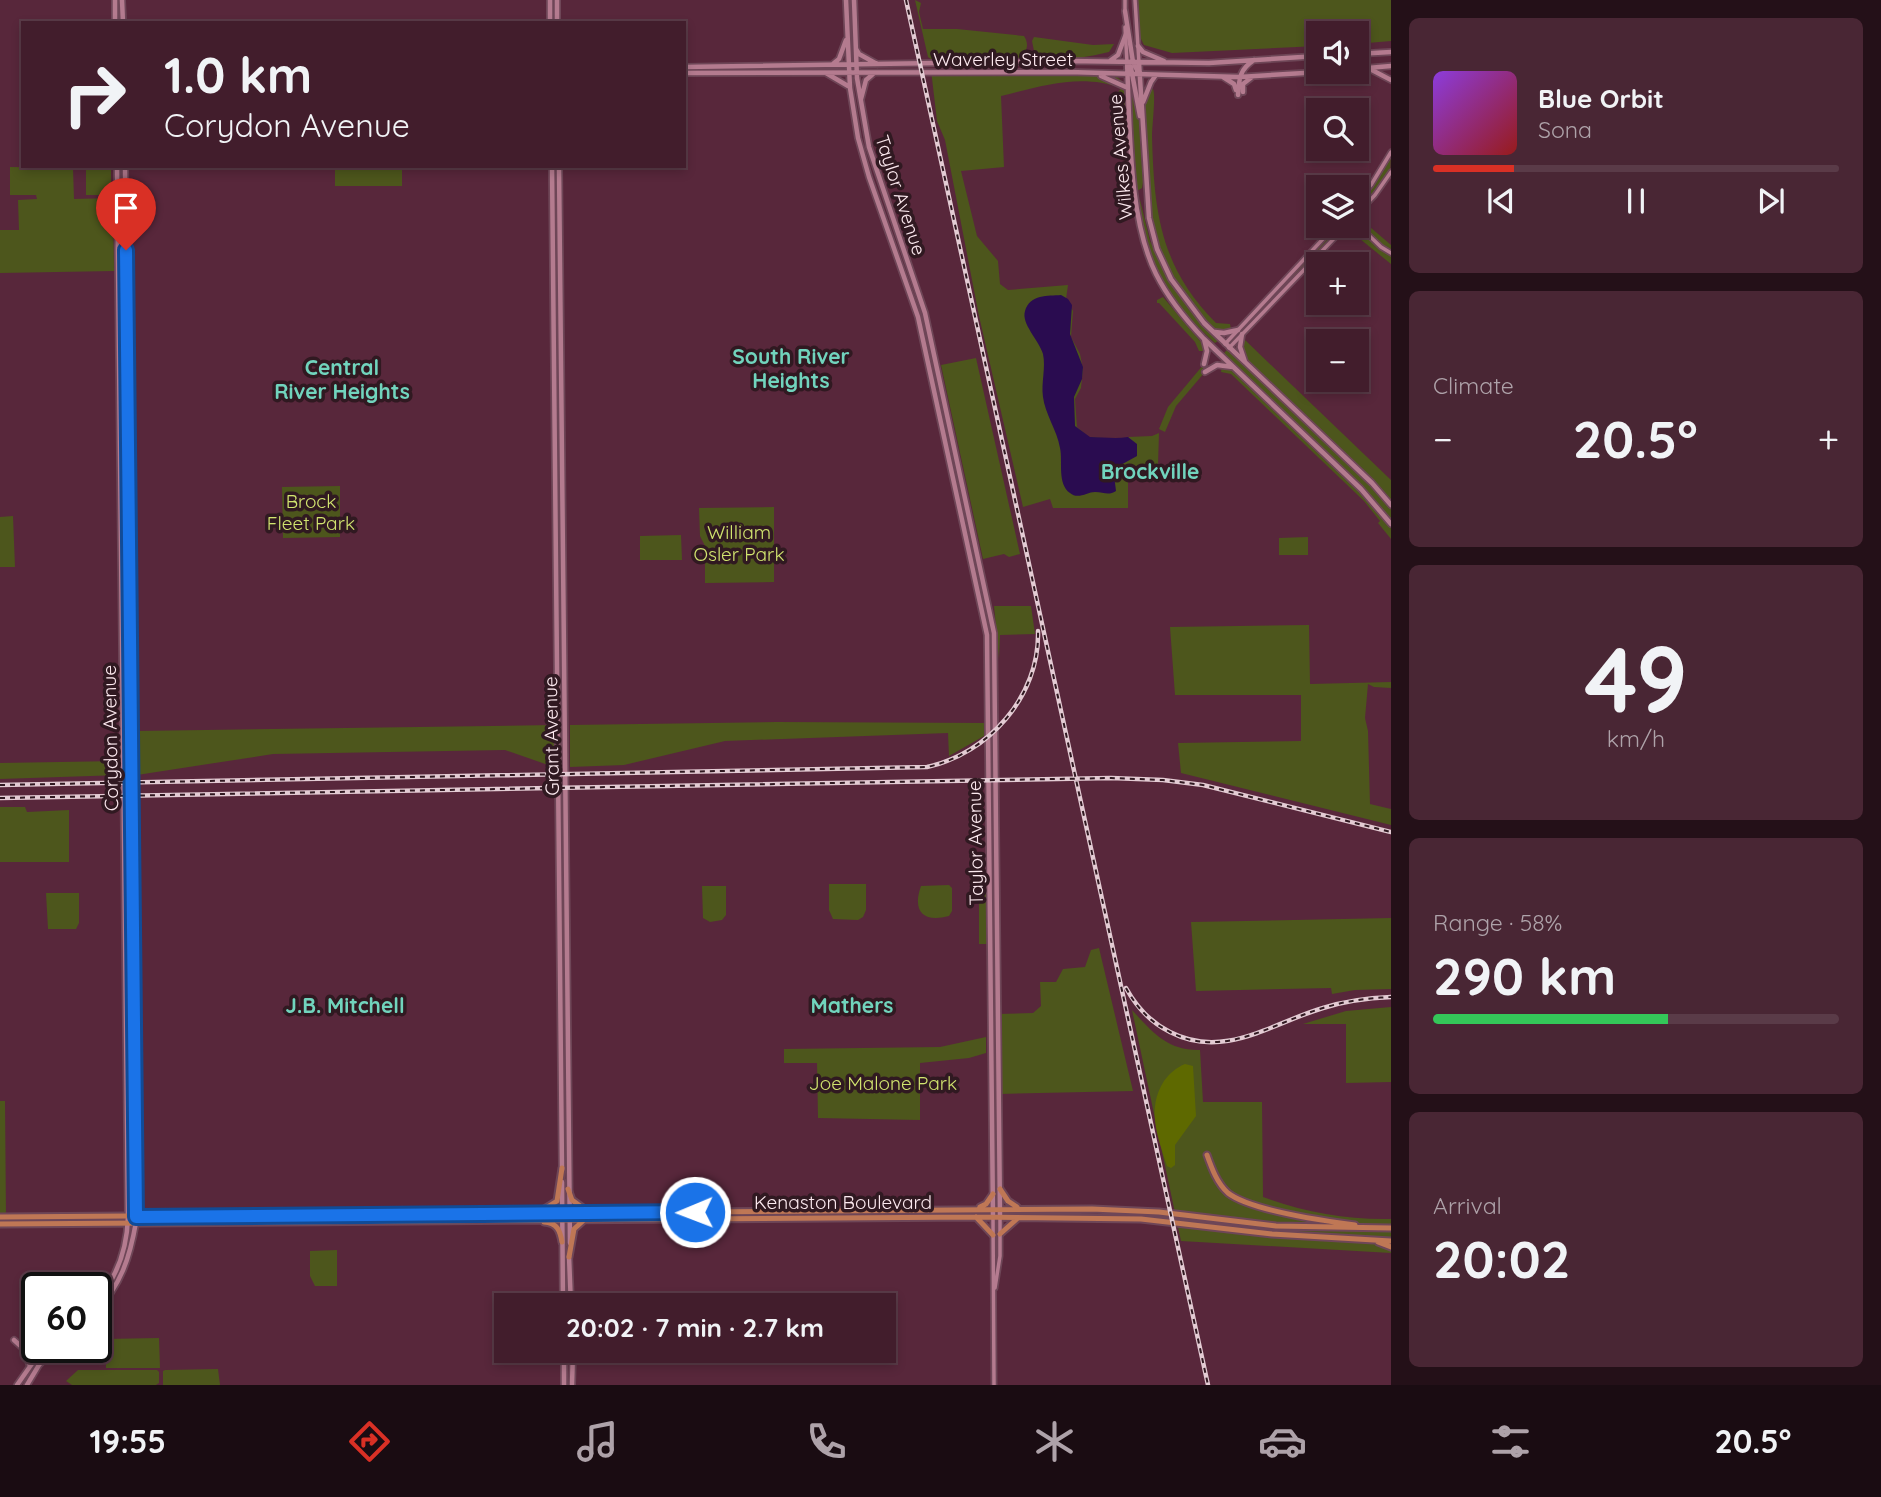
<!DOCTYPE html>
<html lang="en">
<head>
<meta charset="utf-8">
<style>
  :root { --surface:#421d2c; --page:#492634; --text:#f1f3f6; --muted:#aea2a9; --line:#5a3b48; --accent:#d93025 }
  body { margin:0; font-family:Quicksand,sans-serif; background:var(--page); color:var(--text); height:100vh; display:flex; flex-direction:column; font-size:26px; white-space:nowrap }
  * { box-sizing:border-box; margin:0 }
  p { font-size:23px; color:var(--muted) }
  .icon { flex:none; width:38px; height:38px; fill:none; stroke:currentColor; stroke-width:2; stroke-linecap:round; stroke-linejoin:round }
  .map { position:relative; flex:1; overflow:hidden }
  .details { display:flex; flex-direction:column; gap:18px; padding:18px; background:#241018; width:490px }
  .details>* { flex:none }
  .top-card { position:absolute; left:21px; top:21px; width:665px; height:147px; border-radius:0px; box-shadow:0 4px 10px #0003,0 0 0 2px var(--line); background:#421d2c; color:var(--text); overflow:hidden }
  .fabs { position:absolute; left:1306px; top:21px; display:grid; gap:14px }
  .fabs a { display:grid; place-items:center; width:63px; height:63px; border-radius:0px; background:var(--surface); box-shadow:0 4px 10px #0003,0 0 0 2px var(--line); font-size:35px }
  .speed { position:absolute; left:21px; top:1272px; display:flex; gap:14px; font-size:35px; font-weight:700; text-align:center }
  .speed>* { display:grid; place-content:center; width:91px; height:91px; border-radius:50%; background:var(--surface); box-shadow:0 4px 10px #0003,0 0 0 2px var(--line); line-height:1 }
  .speed .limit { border:4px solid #111; border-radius:10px; background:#fff; color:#111 }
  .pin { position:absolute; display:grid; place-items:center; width:60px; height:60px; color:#fff; margin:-72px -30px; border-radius:50% 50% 50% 0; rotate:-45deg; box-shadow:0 0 7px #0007 }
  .pin .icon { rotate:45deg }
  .me { position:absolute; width:77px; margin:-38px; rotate:269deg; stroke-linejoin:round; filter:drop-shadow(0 0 5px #0008) }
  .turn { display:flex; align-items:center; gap:24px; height:147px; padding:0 28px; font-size:32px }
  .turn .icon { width:91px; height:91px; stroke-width:2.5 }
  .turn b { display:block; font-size:49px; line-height:60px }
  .big { font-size:52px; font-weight:800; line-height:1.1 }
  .details .card { flex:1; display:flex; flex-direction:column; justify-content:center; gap:10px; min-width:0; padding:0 24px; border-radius:10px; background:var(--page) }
  .details .dial { align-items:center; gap:0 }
  .dial b { font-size:91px; line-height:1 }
  .song { display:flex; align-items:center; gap:21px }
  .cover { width:84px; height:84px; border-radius:10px; background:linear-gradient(135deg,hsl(270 70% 55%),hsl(0 70% 35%)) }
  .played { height:7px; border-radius:4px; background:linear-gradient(90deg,var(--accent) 20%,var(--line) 20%) }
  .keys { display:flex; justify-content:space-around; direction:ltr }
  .heat { display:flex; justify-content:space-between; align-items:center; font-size:38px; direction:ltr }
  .charge { height:10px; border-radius:5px; background:linear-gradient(90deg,#34c759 58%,var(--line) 0) }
  .trip { position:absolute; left:494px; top:1293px; width:402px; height:70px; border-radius:0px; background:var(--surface); box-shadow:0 4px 10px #0003,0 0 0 2px var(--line); font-weight:800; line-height:70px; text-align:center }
  .menu { display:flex; height:112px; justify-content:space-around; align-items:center; background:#1a0c12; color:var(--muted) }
  .menu .icon { width:49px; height:49px }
  .menu .selected { color:var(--accent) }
  .menu b { font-size:32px; color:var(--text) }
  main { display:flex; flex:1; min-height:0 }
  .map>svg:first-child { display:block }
  .green { fill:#4d561c }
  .forest { fill:#5e6900 }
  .water { fill:#2a0c50 }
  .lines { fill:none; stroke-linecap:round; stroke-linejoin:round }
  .tertiary-casing { stroke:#6e4657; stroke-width:7 }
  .secondary-casing { stroke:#6e4657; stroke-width:8 }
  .primary-casing { stroke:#6e4657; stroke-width:9 }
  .tertiary { stroke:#b47b8f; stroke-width:3.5 }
  .secondary { stroke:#b47b8f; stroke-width:4.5 }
  .primary { stroke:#bf7755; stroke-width:5 }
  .rail-casing { stroke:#e3cbd3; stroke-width:4.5 }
  .rail { stroke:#301921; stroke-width:2; stroke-dasharray:5; stroke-linecap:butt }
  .route-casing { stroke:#114b97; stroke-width:18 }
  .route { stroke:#1a73e8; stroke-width:12 }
  .labels { text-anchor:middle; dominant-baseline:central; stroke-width:7; stroke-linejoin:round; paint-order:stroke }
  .street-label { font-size:19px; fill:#fce9ef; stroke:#301921 }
  .park-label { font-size:19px; fill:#d1e46f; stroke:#301921 }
  .neighbourhood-label { font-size:21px; font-weight:bold; fill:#71d4bd; stroke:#301921 }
</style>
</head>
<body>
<main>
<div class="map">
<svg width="1391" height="1385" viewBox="0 0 1391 1385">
  <rect width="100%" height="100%" fill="#58273b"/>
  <!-- green -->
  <path class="green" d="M915,0L921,3L919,12L923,29H957L1024,36C1031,46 1025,57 1014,60H932L928,57Z
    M1137,0H1391V41L1356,44V33H1318V46L1172,53L1144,45L1139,35Z
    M1034,37L1093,45L1114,44L1109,52C1090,56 1049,67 1034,51L1032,41Z
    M931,70L1103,71L1116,76L1124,83L1129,148L1126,151L1122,106L1117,94L1121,88C1081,73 1041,86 1001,96L1004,167L961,171L977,236L998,261L1000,284L1008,290L1068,285L1066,299L1073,311L1071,337L1080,354L1083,369L1081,388L1075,399L1077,427L1089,437L1130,440L1128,437L1152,436L1159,433L1158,465H1153L1154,477L1128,478V508H1053L1050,499L1023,507L979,316L945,140L937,121Z
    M1136,78L1143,182L1142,188L1137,191L1130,81V79Z
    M1153,89C1156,95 1152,126 1152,136C1154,211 1160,267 1216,323L1230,324L1231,329C1214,335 1203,319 1193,307C1152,251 1151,218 1146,151C1145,131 1141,111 1148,92Z
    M1391,152L1390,174L1356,215V203L1371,185Z
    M86,166H111V195H86Z
    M335,166H402V186H335Z
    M10,167L73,168L74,199L113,198L114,271L0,273V230H19L18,200L37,199L36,195H10Z
    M1140,200L1150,241L1167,276L1190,311L1218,341L1215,343C1169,302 1146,263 1138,201Z
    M1335,226H1346L1261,314L1256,309Z
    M1366,226L1370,227L1391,245V264L1360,239V235Z
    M1163,297L1201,342L1205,351H1199L1195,342L1159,303H1157V300Z
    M1240,339L1245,340L1391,480V539L1378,523L1380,521L1364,501L1231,374L1221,372L1222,365L1232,367L1222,355L1229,348L1244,361Z
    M976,358L1020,554L1009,557L1004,554L983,559L941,365Z
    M1204,364L1205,372L1176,406L1165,432L1159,429L1168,407Z
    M340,486V537L283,538L282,487Z
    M774,507V582L705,583V546L700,536L699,508Z
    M13,516L15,567H0V517Z
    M681,535L682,560H640V536Z
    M1308,537V555H1279V538Z
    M994,606H1031L1035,634L1000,635L999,659Z
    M1309,625L1310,684L1391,682V688L1374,687L1368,684L1365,718L1368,731L1370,804L1391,809V825L1181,773L1178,743L1301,741V695H1175L1170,627Z
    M776,722L984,723V736L949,756L948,733L725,741L624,765L570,767V725Z
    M554,725V767L505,750L273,754L137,775L136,731Z
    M120,761L121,775L0,779V763Z
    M0,807H25L27,812L69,810V862H0Z
    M979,883H990L991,944H979Z
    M829,884H866V910L863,917L858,920L833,919L829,910Z
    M949,885L952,888V911L949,916C923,923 912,911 921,886Z
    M702,886H726V915L722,920L710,922L703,918Z
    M46,893H79V923L76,929H48Z
    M1391,918V989L1355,990L1332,994L1331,988L1196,991L1191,922Z
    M1099,948L1133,1091L999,1094L998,1014L1033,1013L1041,1006L1040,982H1056L1063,969L1085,967L1091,950Z
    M1391,1007V1082L1346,1083V1024H1303L1346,1011Z
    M1132,1010C1152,1032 1168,1051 1200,1050L1203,1102H1262L1263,1197C1304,1212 1347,1220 1391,1219V1253L1181,1241Z
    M986,1037V1053L969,1058L920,1063V1120L818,1118L817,1063H784V1049L940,1047Z
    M0,1101H5L6,1217H0Z
    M337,1250V1286H315L310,1276V1251Z
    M159,1338L160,1368H106L105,1339Z
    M218,1369L220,1385H163V1371L165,1370Z
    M78,1370H157L159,1372V1383L156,1385H72L66,1381Z"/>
  <!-- forest -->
  <path class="forest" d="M1185,1064L1193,1066L1196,1116L1175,1145V1165L1171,1168L1167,1166C1158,1137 1146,1109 1164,1081C1169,1074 1177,1067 1185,1064Z"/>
  <!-- water -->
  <path class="water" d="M1061,295L1068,299L1072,305L1070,334L1083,367L1082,379L1074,397L1075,426L1090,437C1103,437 1115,439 1128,437L1137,444V456L1117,467L1114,475L1116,491C1108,496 1104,492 1095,492C1087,492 1078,500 1070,493C1057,484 1063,461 1060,448C1057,430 1045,414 1043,397C1041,382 1046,368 1043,354C1039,340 1021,324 1025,311C1030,294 1048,296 1061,295Z"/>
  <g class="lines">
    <!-- tertiary casing -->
    <g class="tertiary-casing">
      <path id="tertiary" d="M1125,0V12
        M1135,0L1139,63
        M1125,27L1127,62
        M1356,203L1371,185L1391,152
        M1356,215L1375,195L1391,172
        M1356,223L1381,247L1391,253
        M1225,344L1335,226
        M1229,348L1346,226
        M993,1217L994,1385
        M995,1288L1000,1256V1217"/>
    </g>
    <!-- secondary casing -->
    <g class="secondary-casing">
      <path id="secondary" d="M115,0V23
        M122,0L123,23
        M550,0V23
        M557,0V23
        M846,0L850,88L858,138L869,177L918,317L987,635L993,1217
        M854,0L857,78L869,147L925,313L994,633L1000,1217
        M1125,11L1133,62L1139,74
        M1138,46L1143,52L1164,61
        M856,49L859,54L877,64
        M1356,54L1391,52
        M1111,60L1118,55L1126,34
        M1127,62C1130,126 1128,218 1156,274C1168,298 1185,319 1204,339L1361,489L1391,524
        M834,63L839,59L846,40
        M1128,63L1131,68L1140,116
        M1139,63L1149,218L1157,249L1171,279L1204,323L1372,483L1391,505
        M684,67L1068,61L1209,63L1318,56
        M1356,69L1391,66
        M1370,69L1391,80
        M684,73L1069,72L1239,77L1321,72
        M826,73L848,86
        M1101,76L1128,88
        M1223,77L1234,84L1236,90
        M1243,92V84L1252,77
        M1238,95C1239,78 1240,69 1254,60
        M861,99L866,80L873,74
        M1143,102L1151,82L1156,75
        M552,166L562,1170
        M559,166L570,1243
        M1215,332L1224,333L1238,330
        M1242,334L1240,347L1245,362
        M1204,364L1207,351L1204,339
        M1205,372L1217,365L1233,367
        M562,1182L563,1306
        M569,1256L571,1306
        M96,1301C117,1278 127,1248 128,1217L117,166
        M96,1311C121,1285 130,1257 136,1222L125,166
        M14,1340L25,1350L29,1364
        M564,1351V1385
        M17,1385L43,1348
        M27,1385L39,1365L55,1348
        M572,1385L573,1351"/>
    </g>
    <!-- primary casing -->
    <g class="primary-casing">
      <path id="primary" d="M1207,1155C1212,1169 1217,1183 1228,1193C1251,1211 1325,1221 1355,1225
        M568,1189L572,1200L587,1211
        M1000,1189L1008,1201L1017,1207
        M980,1207L986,1204L993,1194
        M541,1211L557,1201L562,1168
        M0,1217L1092,1209L1159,1212L1276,1226L1391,1228
        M976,1217L993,1235
        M544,1222C557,1223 560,1230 562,1242
        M0,1224L976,1217L1141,1219L1272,1234L1391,1241
        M1000,1234L1018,1218
        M1378,1242L1391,1247
        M569,1257L574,1229L584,1220"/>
    </g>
    <!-- tertiary -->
    <use href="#tertiary" class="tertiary"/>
    <!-- secondary -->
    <use href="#secondary" class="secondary"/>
    <!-- primary -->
    <use href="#primary" class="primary"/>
    <!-- rail casing -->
    <g class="rail-casing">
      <path id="rail" d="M906,0L1208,1385
        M0,785L927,767C988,754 1040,696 1038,631
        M0,798L1111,778L1163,780L1203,785L1391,832
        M1126,988C1137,1008 1150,1022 1170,1032C1224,1060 1272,1023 1323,1008C1345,1001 1368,998 1391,997"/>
    </g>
    <!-- rail -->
    <use href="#rail" class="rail"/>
  </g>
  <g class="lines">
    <!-- route casing -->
    <g class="route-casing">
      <path id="route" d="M126,250L136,1217L695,1212"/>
    </g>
    <!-- route -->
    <use href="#route" class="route"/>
  </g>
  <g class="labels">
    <!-- street labels -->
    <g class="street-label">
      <text x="1003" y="59">Waverley Street</text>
      <text transform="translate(1120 157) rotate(-95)">Wilkes Avenue</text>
      <text transform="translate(901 195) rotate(72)">Taylor Avenue</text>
      <text transform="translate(551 736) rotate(-91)">Grant Avenue</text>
      <text transform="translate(110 738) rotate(-91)">Corydon Avenue</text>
      <text transform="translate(975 843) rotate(-91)">Taylor Avenue</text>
      <text x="843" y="1202">Kenaston Boulevard</text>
    </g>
    <!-- park labels -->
    <g class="park-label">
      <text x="311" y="501">Brock<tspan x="311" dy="22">Fleet Park</tspan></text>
      <text x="739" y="532">William<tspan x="739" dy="22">Osler Park</tspan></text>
      <text x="883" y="1083">Joe Malone Park</text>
    </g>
    <!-- neighbourhood labels -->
    <g class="neighbourhood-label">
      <text x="791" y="356">South River<tspan x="791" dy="24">Heights</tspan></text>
      <text x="342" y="367">Central<tspan x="342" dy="24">River Heights</tspan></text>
      <text x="1150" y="471">Brockville</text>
      <text x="345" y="1005">J.B. Mitchell</text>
      <text x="852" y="1005">Mathers</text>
    </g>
  </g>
</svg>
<div class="fabs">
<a><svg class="icon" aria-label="sound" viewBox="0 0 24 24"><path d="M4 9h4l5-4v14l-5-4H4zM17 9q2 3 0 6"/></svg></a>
<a><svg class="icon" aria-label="search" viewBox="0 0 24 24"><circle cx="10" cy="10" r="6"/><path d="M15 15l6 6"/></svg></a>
<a><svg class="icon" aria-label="layers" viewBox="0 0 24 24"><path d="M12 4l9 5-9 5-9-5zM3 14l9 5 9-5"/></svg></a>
<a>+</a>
<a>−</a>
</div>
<div class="speed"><div class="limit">60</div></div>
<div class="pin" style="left:126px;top:250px;background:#d93025"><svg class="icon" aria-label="arrive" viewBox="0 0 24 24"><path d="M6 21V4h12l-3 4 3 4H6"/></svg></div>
<svg class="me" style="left:695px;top:1212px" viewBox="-20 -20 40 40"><circle r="17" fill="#1a73e8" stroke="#fff" stroke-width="3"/><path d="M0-11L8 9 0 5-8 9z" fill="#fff"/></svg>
<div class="trip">20:02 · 7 min · 2.7 km</div>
<div class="top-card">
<div class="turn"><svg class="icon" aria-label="right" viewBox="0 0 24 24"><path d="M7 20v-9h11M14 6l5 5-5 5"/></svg><div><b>1.0 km</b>Corydon Avenue</div></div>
</div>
</div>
<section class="details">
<div class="card">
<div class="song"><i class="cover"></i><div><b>Blue Orbit</b><p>Sona</p></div></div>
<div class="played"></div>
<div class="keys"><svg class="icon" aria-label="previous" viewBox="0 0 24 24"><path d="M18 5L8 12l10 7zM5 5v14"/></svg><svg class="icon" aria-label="pause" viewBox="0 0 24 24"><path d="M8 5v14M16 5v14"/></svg><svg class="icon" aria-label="next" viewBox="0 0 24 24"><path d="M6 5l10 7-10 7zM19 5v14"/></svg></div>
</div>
<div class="card"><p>Climate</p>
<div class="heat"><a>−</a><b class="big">20.5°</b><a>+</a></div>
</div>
<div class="card dial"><b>49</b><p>km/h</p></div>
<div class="card"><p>Range · 58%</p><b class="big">290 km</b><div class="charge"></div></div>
<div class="card"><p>Arrival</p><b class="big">20:02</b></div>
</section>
</main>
<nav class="menu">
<b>19:55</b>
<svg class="icon selected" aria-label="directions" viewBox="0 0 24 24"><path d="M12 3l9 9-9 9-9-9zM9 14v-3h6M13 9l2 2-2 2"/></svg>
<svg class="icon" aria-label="music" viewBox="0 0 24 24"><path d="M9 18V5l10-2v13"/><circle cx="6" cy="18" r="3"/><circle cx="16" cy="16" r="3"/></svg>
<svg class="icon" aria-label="phone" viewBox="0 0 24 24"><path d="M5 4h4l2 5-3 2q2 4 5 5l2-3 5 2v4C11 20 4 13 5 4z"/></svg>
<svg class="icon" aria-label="climate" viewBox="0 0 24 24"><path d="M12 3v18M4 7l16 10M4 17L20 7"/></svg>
<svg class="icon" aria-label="car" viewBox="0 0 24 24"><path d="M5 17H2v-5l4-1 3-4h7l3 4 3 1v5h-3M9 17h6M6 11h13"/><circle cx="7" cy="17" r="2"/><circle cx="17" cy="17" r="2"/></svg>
<svg class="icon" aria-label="filters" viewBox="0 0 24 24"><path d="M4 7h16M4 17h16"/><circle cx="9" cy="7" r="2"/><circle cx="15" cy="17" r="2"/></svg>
<b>20.5°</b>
</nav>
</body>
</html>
